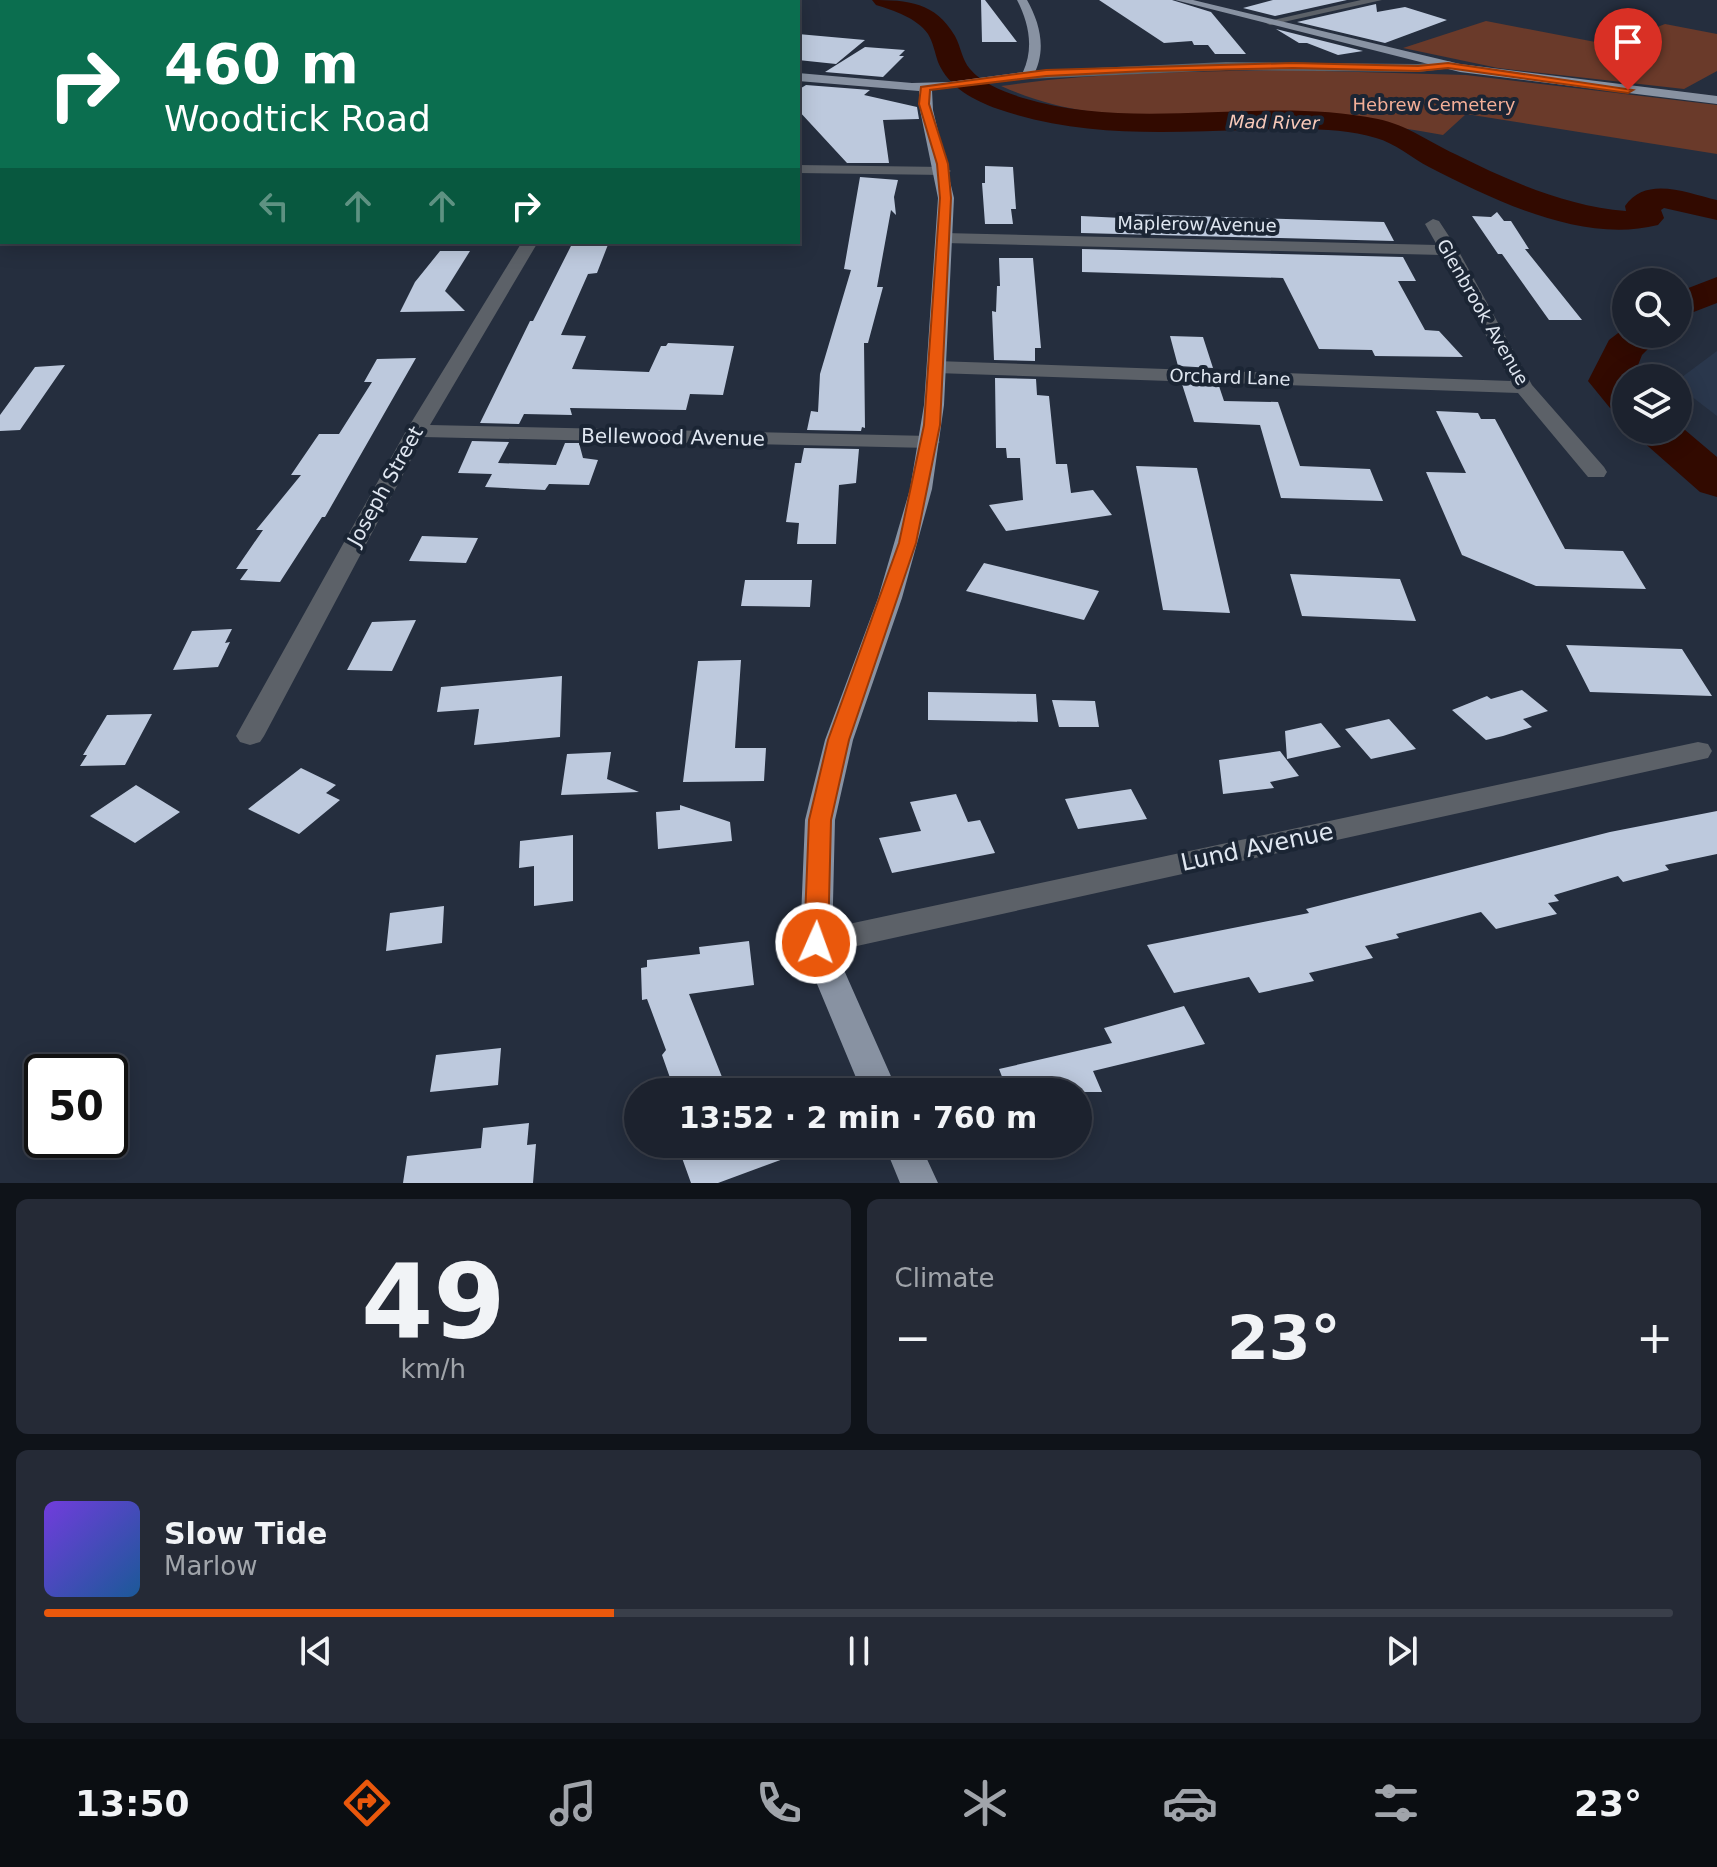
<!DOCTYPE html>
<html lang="en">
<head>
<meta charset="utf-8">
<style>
  :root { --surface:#1c222e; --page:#252a36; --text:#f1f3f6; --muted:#a0a4aa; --line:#3a3f4a; --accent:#ea580c }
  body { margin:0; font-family:"DejaVu Sans",sans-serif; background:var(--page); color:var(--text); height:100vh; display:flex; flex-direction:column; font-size:30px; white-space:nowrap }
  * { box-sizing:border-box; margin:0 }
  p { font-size:26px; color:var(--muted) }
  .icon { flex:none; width:44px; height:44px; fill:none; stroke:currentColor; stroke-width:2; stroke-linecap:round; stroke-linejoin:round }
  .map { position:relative; height:1183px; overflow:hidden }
  .sheet { display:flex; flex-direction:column; gap:16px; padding:16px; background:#0f1319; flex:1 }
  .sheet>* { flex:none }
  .banner { position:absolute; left:0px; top:0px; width:800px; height:244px; box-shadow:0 4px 20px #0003,0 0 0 2px var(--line); background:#0b6e4f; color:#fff; overflow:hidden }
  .fabs { position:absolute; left:1612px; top:268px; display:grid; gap:16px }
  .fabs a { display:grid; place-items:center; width:80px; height:80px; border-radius:50%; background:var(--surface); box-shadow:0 4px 20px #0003,0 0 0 2px var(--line); font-size:40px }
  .speed { position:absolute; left:24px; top:1054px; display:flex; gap:16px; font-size:40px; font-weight:700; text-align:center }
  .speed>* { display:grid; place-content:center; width:104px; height:104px; border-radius:50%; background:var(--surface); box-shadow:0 4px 20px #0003,0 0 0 2px var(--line); line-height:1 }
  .speed .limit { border:4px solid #111; border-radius:12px; background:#fff; color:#111 }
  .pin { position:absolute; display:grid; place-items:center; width:68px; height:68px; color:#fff; margin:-82px -34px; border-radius:50% 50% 50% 0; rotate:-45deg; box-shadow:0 0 8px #0007 }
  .pin .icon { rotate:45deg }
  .me { position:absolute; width:88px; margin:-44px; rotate:2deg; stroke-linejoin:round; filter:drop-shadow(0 0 6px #0008) }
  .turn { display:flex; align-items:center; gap:28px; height:168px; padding:0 32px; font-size:36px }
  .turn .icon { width:104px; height:104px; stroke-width:2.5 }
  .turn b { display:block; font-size:56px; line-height:68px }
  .lanes { display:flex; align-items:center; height:76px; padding:0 32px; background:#0003; justify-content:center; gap:40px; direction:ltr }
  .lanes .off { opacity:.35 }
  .big { font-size:60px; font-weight:800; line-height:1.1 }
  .sheet .widget { flex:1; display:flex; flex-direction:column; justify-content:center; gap:12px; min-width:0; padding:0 28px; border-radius:12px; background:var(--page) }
  .sheet .dial { align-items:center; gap:0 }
  .dial b { font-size:104px; line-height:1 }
  .song { display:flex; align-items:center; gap:24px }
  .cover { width:96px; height:96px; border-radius:12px; background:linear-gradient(135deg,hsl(260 70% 55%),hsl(210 70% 35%)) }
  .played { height:8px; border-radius:4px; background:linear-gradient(90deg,var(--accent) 35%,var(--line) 35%) }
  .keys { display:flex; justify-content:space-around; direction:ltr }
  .heat { display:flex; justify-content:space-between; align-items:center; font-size:44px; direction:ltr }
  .sheet .tiles { flex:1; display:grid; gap:16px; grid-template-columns:1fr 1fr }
  .widget:last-child { grid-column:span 2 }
  .trip { position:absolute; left:624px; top:1078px; width:468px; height:80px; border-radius:40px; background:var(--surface); box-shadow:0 4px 20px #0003,0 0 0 2px var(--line); font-weight:800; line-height:80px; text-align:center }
  .tab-bar { display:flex; height:128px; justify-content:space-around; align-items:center; background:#0b0e12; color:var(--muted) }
  .tab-bar .icon { width:56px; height:56px }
  .tab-bar .current { color:var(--accent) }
  .tab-bar b { font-size:36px; color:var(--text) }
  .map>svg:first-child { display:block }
  .built { fill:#2a374c }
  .green { fill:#6a3a2a }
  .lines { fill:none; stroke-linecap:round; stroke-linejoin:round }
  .river { fill:#320a00; fill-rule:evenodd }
  .building { fill:#bdc9dd }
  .minor { fill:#5c6168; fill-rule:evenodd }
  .major { fill:#8892a2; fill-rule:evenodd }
  .route { fill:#ea580c; stroke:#983908; stroke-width:2 }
  .labels { text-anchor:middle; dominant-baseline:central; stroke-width:8; stroke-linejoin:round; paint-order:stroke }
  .far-park-label { font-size:18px; fill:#f4af98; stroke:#1b2534 }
  .far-water-label { font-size:18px; font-style:italic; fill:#f9caba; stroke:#1b2534 }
  .far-street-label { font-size:18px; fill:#dfe6f0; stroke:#1b2534 }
  .street-label { font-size:20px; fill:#dfe6f0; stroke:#1b2534 }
  .near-street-label { font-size:24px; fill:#dfe6f0; stroke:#1b2534 }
</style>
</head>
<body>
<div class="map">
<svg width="1717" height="1183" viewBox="0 0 1717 1183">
  <rect width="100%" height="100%" fill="#252e3e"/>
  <!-- built -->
  <path class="built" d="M1717,351V416L1678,386V380Z"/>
  <!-- green -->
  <path class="green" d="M1486,21L1611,45L1665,24L1717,34V71L1684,89L1498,68L1403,48Z
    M1288,70L1466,75L1717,105V154L1466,114L1443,135C1383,124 1321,115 1260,114C1164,113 1092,127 1001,86C1096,72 1192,72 1288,70Z"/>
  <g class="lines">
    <!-- river -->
    <path class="river" d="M872,0C908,0 935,2 955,36C961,47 962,60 970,69C982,84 1005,92 1023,98C1139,133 1261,95 1378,119C1407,125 1429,142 1455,154C1509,181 1566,206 1626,211L1625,206C1646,175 1687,193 1717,200V220L1664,208L1661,210L1664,218L1658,225C1582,244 1496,201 1429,167C1412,158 1395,143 1376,138C1337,126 1290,129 1250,130C1164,132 1081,138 998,109C975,101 948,87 938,62C935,53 933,42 928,34C917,18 893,10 876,5Z
      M1717,277V303L1678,318V292Z
      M1626,327V334H1663L1642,355L1633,378H1626V412L1610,408L1588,381L1609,340Z
      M1678,424L1717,457V497L1700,492L1641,440L1634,430H1678Z"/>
  </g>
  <!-- building -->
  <path class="building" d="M981,0H985L1017,42H982Z
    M1099,0H1172L1211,12L1246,54H1215L1208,45H1194L1192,41L1164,43Z
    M1273,0H1347L1275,16L1243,8Z
    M1376,4L1377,12L1405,7L1447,20L1385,43L1297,22Z
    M1276,29L1363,51L1338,55L1307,43H1299Z
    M798,34L865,40L836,64L798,60Z
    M865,47L905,50L899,56H904L883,77L825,72Z
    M806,85L870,90L864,95L917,107L919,119L883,120L889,163H847L798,110V90Z
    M985,166L1013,167L1016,209H1011L1013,224H985L982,183H985Z
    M860,177L898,180L894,197L896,215L891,210L877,287H883L868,343H864L865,428L862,427L861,431L807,430L811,411L818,412L820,374L851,270L844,269Z
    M1497,212L1504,221H1511L1529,249H1525L1582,320H1549L1502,254H1498L1472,216L1491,217Z
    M1130,214L1384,222L1394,241L1081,233V216L1122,218Z
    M573,242H609L597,273L588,274L561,335L586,336L572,369L649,372L661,346H666L668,343L734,346L723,395L690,394L686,410L570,408L572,415L524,414L519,424L480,423L530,321H533Z
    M1082,249L1403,257L1416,281H1398L1425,330L1439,331L1463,357L1375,356L1372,350L1319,349L1283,278L1082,272Z
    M440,251H470L445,291L465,311L400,312L415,282Z
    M999,258H1033L1041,348H1035V361L994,360L992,311L996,312L997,286H1000Z
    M1170,336L1203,337L1213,368L1178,366Z
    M416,358L325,517H322L280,582L240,580L248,569H236L263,530H256L301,475H291L319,434H339L372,382H364L377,359Z
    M65,365L20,430L0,431V415L35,367Z
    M995,378L1036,379L1037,395L1049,396L1056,464H1067L1071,493L1093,490L1112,515L1006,531L989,505L1023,500L1020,458H1007L1006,448H996Z
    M1182,384L1219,386L1224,401L1278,402L1300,466L1370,469L1383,501L1281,498L1260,425L1194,422Z
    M1436,411L1478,413L1481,419H1495L1565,549L1623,551L1646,589L1536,586L1462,555L1426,472L1466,473Z
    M472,441L509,442L498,463L556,465L565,443H579L583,458L598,460L589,485L549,484L545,490L485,487L492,474L458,473Z
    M804,448L859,449L856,483L839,485L836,544H797L799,523L786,522L795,463H801Z
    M1136,466L1197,468L1230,613L1163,610Z
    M422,536L478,538L466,563L409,561Z
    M984,563L1099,591L1084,620L966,591Z
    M1290,574L1400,579L1416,621L1302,616Z
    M745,580H812L810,607L741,606Z
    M416,620L392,671L347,670L372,622Z
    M232,629L225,643L230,642L218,667L173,670L192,631Z
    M1566,645L1682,649L1712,696L1590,692Z
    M741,660L735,748H766L764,781L683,782L698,661Z
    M562,676L560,737L474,745L479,709L437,712L441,687Z
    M1522,690L1548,711L1523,719L1532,727L1503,736L1486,740L1452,710L1487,696L1491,699Z
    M928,692L1036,694L1038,722L928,720Z
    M1052,700L1095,701L1099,727H1059Z
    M152,714L125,765L80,766L87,755H83L107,715Z
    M1389,719L1416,749L1371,759L1345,729Z
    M1321,723L1341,747L1287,759L1285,731Z
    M1280,751L1299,776L1270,782L1274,788L1223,794L1219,760Z
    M611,752L607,779L639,792L561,795L567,754Z
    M301,768L336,785L326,793L340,800L299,834L248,809Z
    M136,785L180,812L135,843L90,816Z
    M1131,789L1147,819L1078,829L1065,799Z
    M956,794L968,822L980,820L995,853L892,873L879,838L921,831L910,802Z
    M680,805L730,822L732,841L658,849L656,812L680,810Z
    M1717,811V854L1665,865L1669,870L1623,882L1618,876L1554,895L1559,901L1548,903L1557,914L1496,929L1481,912L1396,934L1399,938L1365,946L1373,958L1309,973L1314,981L1259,993L1249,977L1174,993L1147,945L1309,913L1306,909L1610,832Z
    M573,835V901L534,906V866L519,868L520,841Z
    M444,906L442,943L386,951L390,913Z
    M749,941L754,985L689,994L728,1092H675L662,1055L666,1050L647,999L642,1000L641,968L647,967V960L700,954L699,947Z
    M1184,1006L1205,1044L1093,1071L1102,1092H1008L999,1069L1112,1043L1104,1028Z
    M501,1048L498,1085L430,1092L436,1055Z
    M529,1123L527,1145L536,1144L533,1183H403L407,1156L481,1148L483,1128Z
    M677,1144H816V1147L718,1183H691Z"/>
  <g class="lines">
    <!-- minor -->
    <path class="minor" d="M1361,0H1382L1270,25L1264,22Z
      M0,25H2V31H0Z
      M1448,61L1452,62V68L1418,72L1226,70L1028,79L1022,75L1028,71L1226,62L1418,64Z
      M798,165L944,167L951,171L944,175L798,173Z
      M1433,219L1439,221L1458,250L1532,385L1604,467L1607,472L1604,477H1588L1518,393L936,373L927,367L936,361L1511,381L1442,255L944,243L936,238L944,233L1437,245L1425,224Z
      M522,242H538L430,425L930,436L940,442L930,448L423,437L264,736L260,742L250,745L240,742L236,736L406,431Z
      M1698,742L1708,744L1712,751L1708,758L816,955L805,952L800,943L805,934L816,931Z"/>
    <!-- major -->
    <path class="major" d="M443,0H454L455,2H444Z
      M1017,0H1027C1041,25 1047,52 1032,78L932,90L933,110L954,198L944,405L932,489L902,598L853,740L835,820L832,943L898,1092H862L800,943L805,820L825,740L878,598L910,489L924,405L938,198L920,110L919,91L798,81V73L912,83L949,82L1023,72C1034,48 1029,23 1017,0Z
      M1175,0H1193L1460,64L1717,96V104L1460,72Z
      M884,1144H920L938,1183H900Z"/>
  </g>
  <!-- route -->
  <path class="route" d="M1293,63L1418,66L1448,63L1633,90L1628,93L1448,68L1418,71L1293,68L1146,71L1046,76L930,90L929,104L948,164L951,198L940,425L916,543L849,740L831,820L828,943L825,950L816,952L807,950L804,943L809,820L828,740L899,543L924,425L940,198L937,164L919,104L921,87L1046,70Z"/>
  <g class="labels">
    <!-- far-park labels -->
    <g class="far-park-label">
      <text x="1434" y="104">Hebrew Cemetery</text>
    </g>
    <!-- far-water labels -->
    <g class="far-water-label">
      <text transform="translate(1274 122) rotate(1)">Mad River</text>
    </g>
    <!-- far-street labels -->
    <g class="far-street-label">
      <text transform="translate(1197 224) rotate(1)">Maplerow Avenue</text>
      <text transform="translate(1483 312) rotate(60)">Glenbrook Avenue</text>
      <text transform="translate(1230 377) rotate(2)">Orchard Lane</text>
    </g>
    <!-- street labels -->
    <g class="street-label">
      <text transform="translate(673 437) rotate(1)">Bellewood Avenue</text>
      <text transform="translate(385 486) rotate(-61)">Joseph Street</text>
    </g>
    <!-- near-street labels -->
    <g class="near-street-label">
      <text transform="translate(1257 847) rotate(-12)">Lund Avenue</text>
    </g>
  </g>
</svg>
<div class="fabs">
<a><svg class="icon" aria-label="search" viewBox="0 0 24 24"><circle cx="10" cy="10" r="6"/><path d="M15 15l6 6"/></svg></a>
<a><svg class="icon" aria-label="layers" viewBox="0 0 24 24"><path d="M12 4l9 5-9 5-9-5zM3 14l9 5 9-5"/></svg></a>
</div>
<div class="speed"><div class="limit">50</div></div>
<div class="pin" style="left:1628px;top:90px;background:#d93025"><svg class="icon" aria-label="arrive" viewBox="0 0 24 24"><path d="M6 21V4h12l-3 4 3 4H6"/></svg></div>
<svg class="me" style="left:816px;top:943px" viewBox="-20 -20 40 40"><circle r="17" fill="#ea580c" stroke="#fff" stroke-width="3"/><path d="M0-11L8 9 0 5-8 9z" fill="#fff"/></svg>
<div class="trip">13:52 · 2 min · 760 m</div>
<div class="banner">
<div class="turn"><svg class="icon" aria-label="right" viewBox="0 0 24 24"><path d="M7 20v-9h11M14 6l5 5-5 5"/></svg><div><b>460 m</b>Woodtick Road</div></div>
<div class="lanes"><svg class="icon off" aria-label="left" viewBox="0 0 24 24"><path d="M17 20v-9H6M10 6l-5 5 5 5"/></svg><svg class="icon off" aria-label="ahead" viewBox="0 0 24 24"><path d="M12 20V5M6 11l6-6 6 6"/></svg><svg class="icon off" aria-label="ahead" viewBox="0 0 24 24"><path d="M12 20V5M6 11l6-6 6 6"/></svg><svg class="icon" aria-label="right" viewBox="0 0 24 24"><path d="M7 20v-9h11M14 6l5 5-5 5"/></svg></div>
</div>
</div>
<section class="sheet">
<div class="tiles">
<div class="widget dial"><b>49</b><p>km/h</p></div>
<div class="widget"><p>Climate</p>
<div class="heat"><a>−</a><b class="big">23°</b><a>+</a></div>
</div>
<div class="widget">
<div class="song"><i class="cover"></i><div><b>Slow Tide</b><p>Marlow</p></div></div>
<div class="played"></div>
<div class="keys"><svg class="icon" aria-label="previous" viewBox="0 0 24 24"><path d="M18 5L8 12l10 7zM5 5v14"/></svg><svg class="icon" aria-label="pause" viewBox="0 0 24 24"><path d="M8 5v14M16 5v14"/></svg><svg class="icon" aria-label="next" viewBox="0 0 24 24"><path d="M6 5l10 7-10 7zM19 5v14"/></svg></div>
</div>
</div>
</section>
<nav class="tab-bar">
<b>13:50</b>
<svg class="icon current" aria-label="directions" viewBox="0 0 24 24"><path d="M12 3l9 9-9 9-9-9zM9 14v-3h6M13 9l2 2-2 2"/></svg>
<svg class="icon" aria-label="music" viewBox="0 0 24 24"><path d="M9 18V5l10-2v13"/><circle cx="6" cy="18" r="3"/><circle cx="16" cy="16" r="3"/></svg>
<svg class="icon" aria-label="phone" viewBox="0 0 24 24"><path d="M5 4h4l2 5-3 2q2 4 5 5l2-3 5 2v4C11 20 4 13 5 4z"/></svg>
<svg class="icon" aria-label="climate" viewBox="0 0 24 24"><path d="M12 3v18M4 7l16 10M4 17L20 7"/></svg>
<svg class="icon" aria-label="car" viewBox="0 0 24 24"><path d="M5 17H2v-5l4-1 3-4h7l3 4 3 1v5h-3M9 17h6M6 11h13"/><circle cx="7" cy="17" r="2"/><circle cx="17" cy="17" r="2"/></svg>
<svg class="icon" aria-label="filters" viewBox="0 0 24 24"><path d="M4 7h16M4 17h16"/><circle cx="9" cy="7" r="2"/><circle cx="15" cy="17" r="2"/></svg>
<b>23°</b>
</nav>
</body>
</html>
